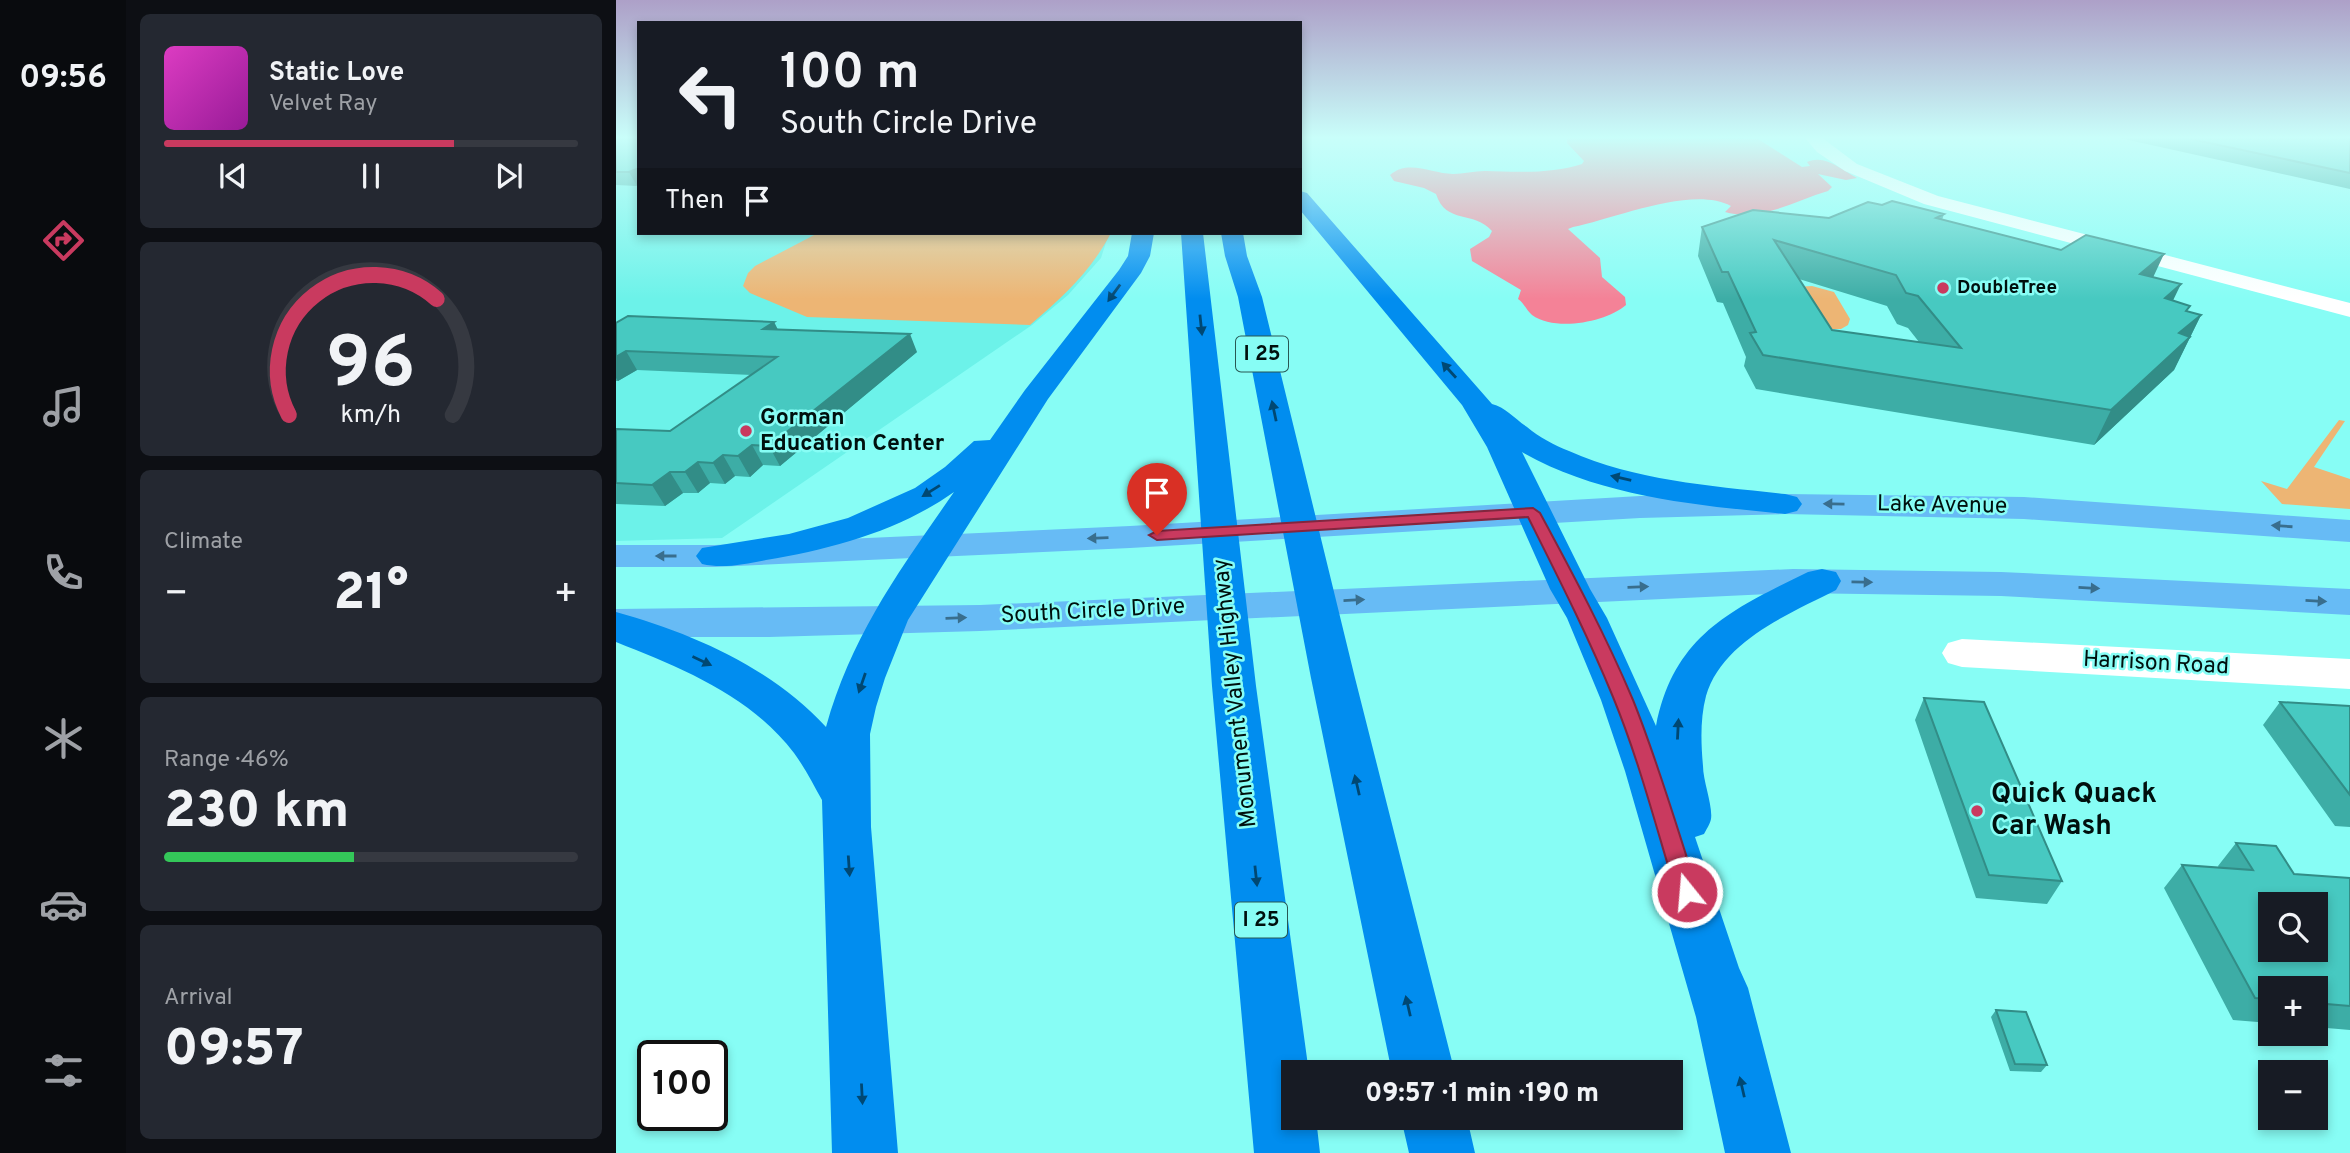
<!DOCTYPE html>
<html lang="en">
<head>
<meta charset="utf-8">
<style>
  :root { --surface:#171b24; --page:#242831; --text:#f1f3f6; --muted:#9ea1a6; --line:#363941; --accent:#c93a5f }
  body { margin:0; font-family:Overpass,sans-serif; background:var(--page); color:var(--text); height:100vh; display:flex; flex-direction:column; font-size:26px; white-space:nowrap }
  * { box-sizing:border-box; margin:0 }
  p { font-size:23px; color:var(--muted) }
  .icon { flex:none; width:38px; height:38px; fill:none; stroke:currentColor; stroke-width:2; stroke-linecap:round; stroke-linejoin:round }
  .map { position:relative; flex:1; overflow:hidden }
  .details { display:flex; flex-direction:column; gap:14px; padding:14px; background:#0d0f14; width:490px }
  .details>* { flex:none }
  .banner { position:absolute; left:21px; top:21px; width:665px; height:214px; border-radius:0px; box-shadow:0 4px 10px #0003; background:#171b24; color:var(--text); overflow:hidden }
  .fabs { position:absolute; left:1642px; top:892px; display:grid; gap:14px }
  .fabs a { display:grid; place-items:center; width:70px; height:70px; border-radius:0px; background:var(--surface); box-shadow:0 4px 10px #0003; font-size:35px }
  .speed { position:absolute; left:21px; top:1040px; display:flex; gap:14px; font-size:35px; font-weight:700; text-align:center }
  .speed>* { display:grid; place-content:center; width:91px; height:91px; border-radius:50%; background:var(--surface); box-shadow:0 4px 10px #0003; line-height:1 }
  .speed .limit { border:4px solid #111; border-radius:10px; background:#fff; color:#111 }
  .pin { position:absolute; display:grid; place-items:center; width:60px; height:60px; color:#fff; margin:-72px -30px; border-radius:50% 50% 50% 0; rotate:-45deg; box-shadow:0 0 7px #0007 }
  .pin .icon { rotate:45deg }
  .me { position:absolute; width:77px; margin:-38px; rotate:343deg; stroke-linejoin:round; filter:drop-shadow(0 0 5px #0008) }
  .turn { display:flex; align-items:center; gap:24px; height:147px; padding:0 28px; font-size:32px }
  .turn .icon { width:91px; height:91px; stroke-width:2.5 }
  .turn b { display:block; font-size:49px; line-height:60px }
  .then { display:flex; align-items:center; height:66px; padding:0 28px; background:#0003; gap:14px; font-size:26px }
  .big { font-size:52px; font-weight:800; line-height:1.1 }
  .details .widget { flex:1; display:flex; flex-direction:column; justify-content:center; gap:10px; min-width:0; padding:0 24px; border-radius:10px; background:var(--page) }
  .details .dial { align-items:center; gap:0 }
  .dial svg { height:182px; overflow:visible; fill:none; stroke:var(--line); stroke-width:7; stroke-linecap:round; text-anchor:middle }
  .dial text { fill:var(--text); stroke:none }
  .song { display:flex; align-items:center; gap:21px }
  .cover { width:84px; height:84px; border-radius:10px; background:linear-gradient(135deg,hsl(310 70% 55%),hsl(300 70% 35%)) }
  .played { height:7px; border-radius:4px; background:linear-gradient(90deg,var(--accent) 70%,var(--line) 70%) }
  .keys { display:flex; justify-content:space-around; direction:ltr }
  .heat { display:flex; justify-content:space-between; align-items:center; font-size:38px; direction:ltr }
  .charge { height:10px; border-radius:5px; background:linear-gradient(90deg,#34c759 46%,var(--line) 0) }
  .trip { position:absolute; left:665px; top:1060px; width:402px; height:70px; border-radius:0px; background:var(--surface); box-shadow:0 4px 10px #0003; font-weight:800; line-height:70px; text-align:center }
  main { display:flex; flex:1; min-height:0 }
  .tab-bar { display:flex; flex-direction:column; width:126px; justify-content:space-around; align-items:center; background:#090b0e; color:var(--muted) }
  .tab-bar .icon { width:49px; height:49px }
  .tab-bar .selected { color:var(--accent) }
  .tab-bar b { font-size:32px; color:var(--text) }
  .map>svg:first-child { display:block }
  .built { fill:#6cf2e9 }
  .green { fill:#edb574 }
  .water { fill:#f48297 }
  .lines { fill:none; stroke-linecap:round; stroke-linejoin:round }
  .minor { fill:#fff; fill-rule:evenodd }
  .major { fill:#67bbf5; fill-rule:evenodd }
  .highway { fill:#018def; fill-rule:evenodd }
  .wall { fill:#3dada6; fill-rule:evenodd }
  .shaded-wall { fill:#328d87 }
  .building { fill:#47c9c1; stroke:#328d87; stroke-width:2; fill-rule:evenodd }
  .oneway { fill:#004873 }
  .oneway2 { fill:#396e8d }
  .route { fill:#c93a5f; stroke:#83263e; stroke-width:2 }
  .poi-dot { fill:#c93a5f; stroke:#87fdf5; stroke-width:2.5 }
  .labels { text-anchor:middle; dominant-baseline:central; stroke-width:5; stroke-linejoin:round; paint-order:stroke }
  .far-poi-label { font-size:19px; font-weight:bold; fill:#00100e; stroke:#87fdf5; text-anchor:start }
  .shield { fill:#87fdf5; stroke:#285753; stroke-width:2 }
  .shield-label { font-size:21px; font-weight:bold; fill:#00100e }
  .poi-label { font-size:23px; font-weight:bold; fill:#00100e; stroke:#87fdf5; text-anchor:start }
  .street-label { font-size:23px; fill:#00100e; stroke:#87fdf5 }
  .near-poi-label { font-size:28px; font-weight:bold; fill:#00100e; stroke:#87fdf5; text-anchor:start }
</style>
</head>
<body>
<main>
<nav class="tab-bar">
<b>09:56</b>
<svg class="icon selected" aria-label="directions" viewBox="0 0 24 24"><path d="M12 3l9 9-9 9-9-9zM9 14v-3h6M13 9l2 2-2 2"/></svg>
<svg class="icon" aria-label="music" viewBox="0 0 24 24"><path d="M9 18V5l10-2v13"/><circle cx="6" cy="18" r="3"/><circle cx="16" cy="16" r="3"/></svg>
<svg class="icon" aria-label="phone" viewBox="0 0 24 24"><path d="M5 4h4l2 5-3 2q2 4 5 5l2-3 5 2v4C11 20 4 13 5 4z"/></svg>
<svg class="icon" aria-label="climate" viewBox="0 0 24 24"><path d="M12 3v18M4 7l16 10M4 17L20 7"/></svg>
<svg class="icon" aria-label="car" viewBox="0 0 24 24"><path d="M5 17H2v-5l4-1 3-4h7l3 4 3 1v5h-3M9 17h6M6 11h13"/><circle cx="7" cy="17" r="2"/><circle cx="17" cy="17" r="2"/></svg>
<svg class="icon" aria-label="filters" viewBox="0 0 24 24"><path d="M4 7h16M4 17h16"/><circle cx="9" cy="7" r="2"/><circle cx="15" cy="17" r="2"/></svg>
</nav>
<section class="details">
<div class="widget">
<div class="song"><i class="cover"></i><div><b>Static Love</b><p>Velvet Ray</p></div></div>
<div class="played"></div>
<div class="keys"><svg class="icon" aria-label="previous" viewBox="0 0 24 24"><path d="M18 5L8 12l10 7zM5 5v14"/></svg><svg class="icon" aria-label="pause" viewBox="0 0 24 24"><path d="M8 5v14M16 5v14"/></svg><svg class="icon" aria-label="next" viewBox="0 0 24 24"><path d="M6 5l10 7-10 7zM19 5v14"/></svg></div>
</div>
<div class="widget dial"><svg viewBox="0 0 100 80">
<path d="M14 69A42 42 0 1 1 86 69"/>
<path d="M14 69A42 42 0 0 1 79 18" stroke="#c93a5f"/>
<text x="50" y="56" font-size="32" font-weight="700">96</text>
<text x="50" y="72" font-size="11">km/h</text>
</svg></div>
<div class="widget"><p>Climate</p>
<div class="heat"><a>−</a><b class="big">21°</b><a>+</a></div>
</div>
<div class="widget"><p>Range · 46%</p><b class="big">230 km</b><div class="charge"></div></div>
<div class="widget"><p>Arrival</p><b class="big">09:57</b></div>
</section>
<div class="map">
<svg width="1734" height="1153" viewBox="0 0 1734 1153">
  <rect width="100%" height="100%" fill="#87fdf5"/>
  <!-- built -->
  <path class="built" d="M0,137H23V233H493L485,258L452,295L416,325L106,538L0,541Z"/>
  <!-- green -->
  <path class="green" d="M202,233H495C475,271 447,297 414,325L191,317L134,293L127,286L132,273L139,266Z
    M1196,286L1218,292L1234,319L1232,325L1225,329H1212L1179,287Z
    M1723,420L1729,421L1698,467L1734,479V509L1666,504L1645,481L1671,489Z"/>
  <!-- water -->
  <path class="water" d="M951,137L1142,139L1186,167L1194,166L1191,162C1210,154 1225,170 1241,178L1230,180L1202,174L1216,187L1212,191C1178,201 1145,222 1109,212L1115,206C1076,185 998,219 957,227L952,229L984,258L986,277L1009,297L1010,305C990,322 940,332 916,315C911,311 908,303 902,299L905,290L856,261L854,249L873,237L876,231C858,210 830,225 820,194L808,188L778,181L774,175C793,159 816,174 837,174C847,174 858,171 869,171C900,172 936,174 966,164L968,161L951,143Z"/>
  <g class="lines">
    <!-- minor -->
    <path class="minor" d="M1188,137H1205L1241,164L1322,196L1734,303V317L1308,204L1229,171L1201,152Z
      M1346,639L1734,659V689L1346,667L1332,663L1326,653L1332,643Z"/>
    <!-- major -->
    <path class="major" d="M1169,494L1408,497L1734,520V542L1408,519L1169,514L1024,518L514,548L99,567H0V545H99L514,526L1024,496Z
      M1177,569L1385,572L1734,589V615L1385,596L1177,593L364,631L153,637H0V609L364,605Z"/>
    <!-- highway -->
    <path class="highway" d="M684,191L691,193L876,404C889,407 899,419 911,427C923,437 938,445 953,451C1021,481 1096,486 1169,494L1181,497L1186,504L1181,511L1169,514C1080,505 985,497 906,452L974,589L991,618L1040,726C1058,635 1115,610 1192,572L1206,569L1220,572L1225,581L1220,590C1173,614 1106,641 1090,696C1084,719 1085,743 1087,766C1087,781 1097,806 1095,819C1094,824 1090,830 1088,834L1079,837L1123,968L1132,988L1175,1153H1109L1080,1017L1009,771L985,700L951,618L934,589L871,447L846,405L684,210Z
      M516,233H538L534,256L525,273L432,399L292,620L269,678L260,707L254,734L255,827L282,1153H216L206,800C197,784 189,768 178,753C134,695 65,668 0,642V612C76,633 156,668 210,727C236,634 284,570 338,492C283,531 216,549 150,560C129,564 107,569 86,564L80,556L86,548L173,534L232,518L299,488L329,467L358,441L374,440L409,390L503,270L512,256Z
      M565,233H587L640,686L693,1073H677V1118H700L704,1153H638L596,686Z
      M605,233H627L631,256L646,297L739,678L839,1073H776L695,678L622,297L609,256Z
      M785,1118H851L859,1153H793Z"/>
  </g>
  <!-- wall -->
  <path class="wall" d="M0,137L21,186L0,185Z
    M1499,137H1734V189Z
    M1266,205L1328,214L1326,220L1538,277L1557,301L1571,311L1585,315L1558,370L1478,445L1140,389L1128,366L1130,357L1107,303L1101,302L1082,256L1086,227L1213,218ZM1183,279L1271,306L1281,324L1292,328L1303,342L1216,330Z
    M158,322L162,330L301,352L164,466L147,465L134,477L119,476L109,484L94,483L82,493H67L49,506L0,504V429L54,431L136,375L21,370L2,381H0V323Z
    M1308,698L1446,881L1431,904L1360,898L1299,720Z
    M1664,702L1734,706V827L1719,826L1647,725Z
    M1620,843L1678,874L1734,878V1030L1699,1027V989H1654V1023L1617,1020L1548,888L1566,865L1603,868L1602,866Z
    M1380,1010L1431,1065L1425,1072L1394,1071L1375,1017Z"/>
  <!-- shaded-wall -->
  <path class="shaded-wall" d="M23,168V185L21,186L13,172Z
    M1548,254L1534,284L1524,274Z
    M1565,284L1550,315L1549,298Z
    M1585,315L1558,370L1478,445L1495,410L1563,333Z
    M158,322L167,340L147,329Z
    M294,334L301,352L164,466L153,446Z
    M10,351L21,370L2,381L0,378V357Z
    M136,445L147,465L134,477L122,456Z
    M107,455L119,476L109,484L97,463Z
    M82,462L94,483L82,493L69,472Z
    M54,472L67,493L49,506L36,485Z"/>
  <!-- building -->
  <path class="building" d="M0,137H23V168L13,172H0Z
    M1565,137H1734V173Z
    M1276,201L1328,214L1320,218L1445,250L1470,235L1548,254L1524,274L1565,284L1549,298L1574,306L1570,311L1585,315L1563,333L1574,337L1495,410L1147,355L1134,333L1140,332L1112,272H1106L1086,227L1137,210L1213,218L1252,202L1266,205ZM1158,240L1280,275L1290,293L1302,296L1345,348L1216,330Z
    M12,316L158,322L147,329L294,334L153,446L136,445L122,456L107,455L97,463L82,462L69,472H54L36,485L0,483V429L54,431L161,357L10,351L0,357V323Z
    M1308,698L1368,702L1446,881L1373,875Z
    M1664,702L1734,706V795Z
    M1620,843L1660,846L1678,874L1734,878V1006L1699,1003V989H1654V999L1639,998L1566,865L1637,870ZM1654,905H1699V950H1654Z
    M1380,1010L1410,1012L1431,1065L1399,1064Z"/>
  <!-- one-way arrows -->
  <defs><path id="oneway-solid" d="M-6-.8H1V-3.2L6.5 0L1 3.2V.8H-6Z" transform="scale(1.75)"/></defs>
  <g class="oneway">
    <use href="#oneway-solid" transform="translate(498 293) rotate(126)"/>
    <use href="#oneway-solid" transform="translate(585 325) rotate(84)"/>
    <use href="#oneway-solid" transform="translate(833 370) rotate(-132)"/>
    <use href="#oneway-solid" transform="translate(658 411) rotate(-102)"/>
    <use href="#oneway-solid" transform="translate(1005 478) rotate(-167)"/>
    <use href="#oneway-solid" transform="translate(315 491) rotate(148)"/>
    <use href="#oneway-solid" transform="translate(86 661) rotate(25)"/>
    <use href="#oneway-solid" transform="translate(246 683) rotate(109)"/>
    <use href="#oneway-solid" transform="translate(1062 729) rotate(-87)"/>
    <use href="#oneway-solid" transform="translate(741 785) rotate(-103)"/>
    <use href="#oneway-solid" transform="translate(233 866) rotate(86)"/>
    <use href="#oneway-solid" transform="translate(640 876) rotate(84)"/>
    <use href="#oneway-solid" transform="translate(792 1006) rotate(-103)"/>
    <use href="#oneway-solid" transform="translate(1126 1087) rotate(-103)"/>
    <use href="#oneway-solid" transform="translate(246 1094) rotate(87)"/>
  </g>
  <g class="oneway2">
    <use href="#oneway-solid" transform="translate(1218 504) rotate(-179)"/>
    <use href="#oneway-solid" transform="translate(1666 526) rotate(-176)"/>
    <use href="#oneway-solid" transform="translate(482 538) rotate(178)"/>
    <use href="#oneway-solid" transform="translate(50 556) rotate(-180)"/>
    <use href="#oneway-solid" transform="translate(1246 582) rotate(1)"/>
    <use href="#oneway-solid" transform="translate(1022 587) rotate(-2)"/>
    <use href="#oneway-solid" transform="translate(1473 588) rotate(3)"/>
    <use href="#oneway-solid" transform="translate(738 600) rotate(-3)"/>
    <use href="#oneway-solid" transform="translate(1700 601) rotate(3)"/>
    <use href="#oneway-solid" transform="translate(340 618) rotate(-2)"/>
  </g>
  <!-- sky -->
  <linearGradient id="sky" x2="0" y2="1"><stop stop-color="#ada0c8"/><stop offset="0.46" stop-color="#c9fefa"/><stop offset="1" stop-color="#c9fefa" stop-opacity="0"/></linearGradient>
  <rect width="1734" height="299" fill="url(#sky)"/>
  <!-- route -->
  <path class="route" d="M917,508L924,513C957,574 990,636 1017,700C1042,762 1061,828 1082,892L1079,899L1071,902L1063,899L1060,892C1040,827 1023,760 997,697C972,636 942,577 912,517L541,540L533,535L541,531Z"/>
  <!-- markers -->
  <g class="poi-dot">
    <circle cx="1327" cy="288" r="7"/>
    <circle cx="130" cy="431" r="7"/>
    <circle cx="1361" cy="811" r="7"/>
  </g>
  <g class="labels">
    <!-- far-poi labels -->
    <g class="far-poi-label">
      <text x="1341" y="288">DoubleTree</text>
    </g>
    <!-- shield labels -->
    <g class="shield">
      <rect x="620" y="336.5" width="52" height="35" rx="5"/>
      <rect x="619" y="902.5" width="52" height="35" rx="5"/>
    </g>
    <g class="shield-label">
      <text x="646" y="354">I 25</text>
      <text x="645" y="920">I 25</text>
    </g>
    <!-- poi labels -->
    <g class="poi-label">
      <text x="144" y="418">Gorman<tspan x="144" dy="26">Education Center</tspan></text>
    </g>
    <!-- street labels -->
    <g class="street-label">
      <text transform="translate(1326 506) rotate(1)">Lake Avenue</text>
      <text transform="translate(477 612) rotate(-3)">South Circle Drive</text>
      <text transform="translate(1540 664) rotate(3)">Harrison Road</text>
      <text transform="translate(620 693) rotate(-96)">Monument Valley Highway</text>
    </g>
    <!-- near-poi labels -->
    <g class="near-poi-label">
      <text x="1375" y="795">Quick Quack<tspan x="1375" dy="32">Car Wash</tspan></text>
    </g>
  </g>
</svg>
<div class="fabs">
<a><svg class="icon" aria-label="search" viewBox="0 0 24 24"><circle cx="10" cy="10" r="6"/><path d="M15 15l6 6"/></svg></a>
<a>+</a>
<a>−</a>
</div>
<div class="speed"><div class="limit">100</div></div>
<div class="pin" style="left:541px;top:535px;background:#d93025"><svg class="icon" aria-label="arrive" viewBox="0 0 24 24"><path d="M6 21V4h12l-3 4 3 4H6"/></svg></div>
<svg class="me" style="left:1071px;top:892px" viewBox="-20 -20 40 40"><circle r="17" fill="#c93a5f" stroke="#fff" stroke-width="3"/><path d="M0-11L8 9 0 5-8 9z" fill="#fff"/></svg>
<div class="trip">09:57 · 1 min · 190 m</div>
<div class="banner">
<div class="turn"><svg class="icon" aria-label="left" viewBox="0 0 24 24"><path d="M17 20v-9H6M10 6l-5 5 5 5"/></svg><div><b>100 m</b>South Circle Drive</div></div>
<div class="then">Then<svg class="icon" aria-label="arrive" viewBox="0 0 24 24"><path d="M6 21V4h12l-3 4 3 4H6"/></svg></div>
</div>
</div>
</main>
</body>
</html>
